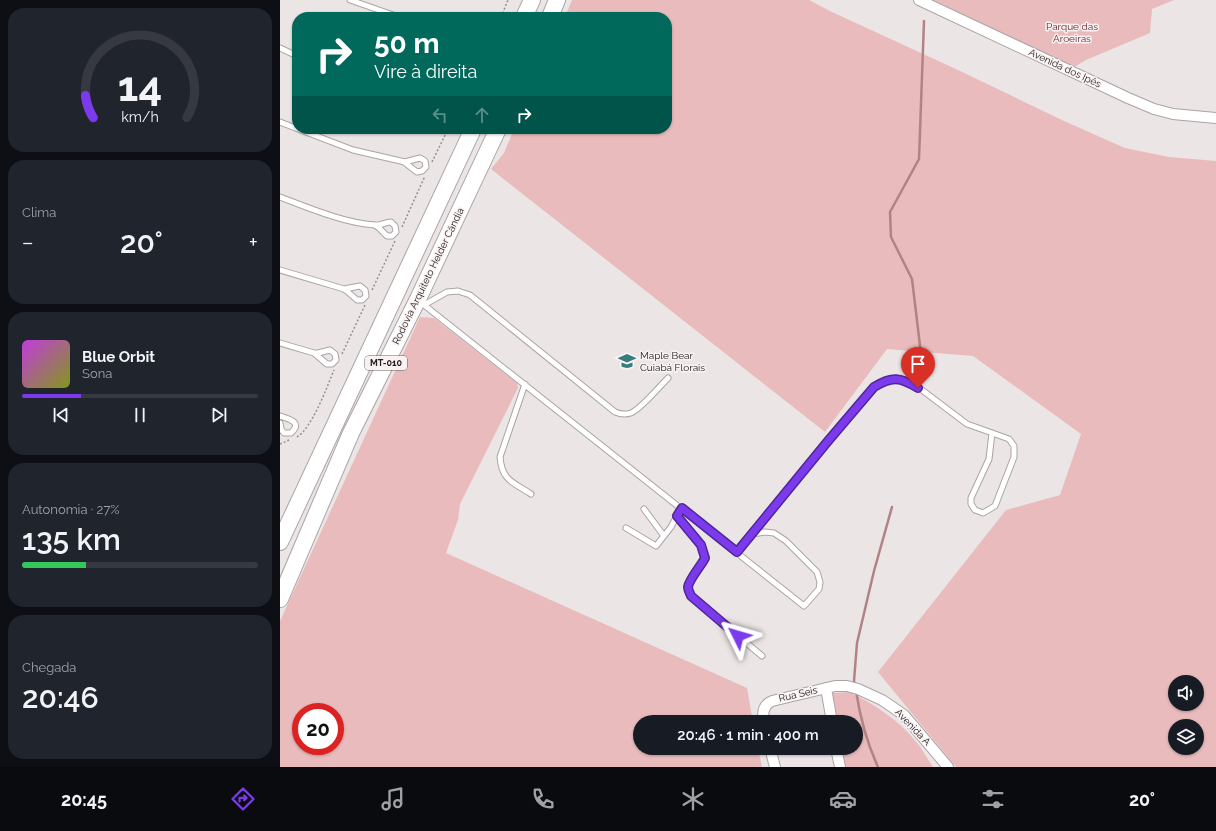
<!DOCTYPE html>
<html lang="pt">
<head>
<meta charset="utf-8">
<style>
  :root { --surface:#171b24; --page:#20242c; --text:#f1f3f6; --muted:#9ea1a6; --line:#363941; --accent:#7c3aed }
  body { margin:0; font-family:Raleway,sans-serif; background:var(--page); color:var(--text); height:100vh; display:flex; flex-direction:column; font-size:15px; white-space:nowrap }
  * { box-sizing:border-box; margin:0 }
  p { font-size:13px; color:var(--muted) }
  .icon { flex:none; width:22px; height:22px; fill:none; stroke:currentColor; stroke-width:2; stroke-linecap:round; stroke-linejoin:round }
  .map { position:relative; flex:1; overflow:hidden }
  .panel { display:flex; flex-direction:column; gap:8px; padding:8px; background:#0d0f14; width:280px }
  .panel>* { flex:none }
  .banner { position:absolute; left:12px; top:12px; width:380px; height:122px; border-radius:16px; box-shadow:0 1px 3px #0004; background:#00695c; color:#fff; overflow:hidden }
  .buttons { position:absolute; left:888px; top:675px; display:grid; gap:8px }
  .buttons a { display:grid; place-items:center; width:36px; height:36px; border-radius:50%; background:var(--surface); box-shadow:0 1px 3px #0004; font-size:20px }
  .speed { position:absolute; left:12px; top:703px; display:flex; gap:8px; font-size:20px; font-weight:700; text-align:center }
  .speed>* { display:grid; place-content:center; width:52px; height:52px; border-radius:50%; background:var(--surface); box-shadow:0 1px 3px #0004; line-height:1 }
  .speed .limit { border:6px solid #d22; background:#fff; color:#111 }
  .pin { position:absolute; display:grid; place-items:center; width:34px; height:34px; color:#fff; margin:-41px -17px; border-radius:50% 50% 50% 0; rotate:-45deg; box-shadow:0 0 4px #0007 }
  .pin .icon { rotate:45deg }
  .me { position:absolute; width:44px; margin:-22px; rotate:310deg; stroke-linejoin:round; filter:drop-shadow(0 0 3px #0008) }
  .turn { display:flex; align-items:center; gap:14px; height:84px; padding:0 16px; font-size:18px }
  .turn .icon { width:52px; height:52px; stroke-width:2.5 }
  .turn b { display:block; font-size:28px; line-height:34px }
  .lanes { display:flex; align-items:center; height:38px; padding:0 16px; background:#0003; justify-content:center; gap:20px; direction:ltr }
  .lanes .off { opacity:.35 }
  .big { font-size:30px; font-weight:600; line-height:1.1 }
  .panel .widget { flex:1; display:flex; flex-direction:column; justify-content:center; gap:6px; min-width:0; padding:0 14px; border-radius:16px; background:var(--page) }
  .panel .dial { align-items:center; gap:0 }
  .dial svg { height:104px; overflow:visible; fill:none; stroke:var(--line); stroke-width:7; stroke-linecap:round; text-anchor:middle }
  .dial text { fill:var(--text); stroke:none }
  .song { display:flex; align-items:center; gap:12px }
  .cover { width:48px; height:48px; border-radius:6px; background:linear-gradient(135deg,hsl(290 70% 55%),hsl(70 70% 35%)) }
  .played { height:4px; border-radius:2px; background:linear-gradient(90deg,var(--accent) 25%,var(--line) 25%) }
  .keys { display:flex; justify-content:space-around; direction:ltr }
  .heat { display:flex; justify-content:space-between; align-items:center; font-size:22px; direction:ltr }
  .charge { height:6px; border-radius:3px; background:linear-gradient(90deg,#34c759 27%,var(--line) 0) }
  .trip { position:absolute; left:353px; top:715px; width:230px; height:40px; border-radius:20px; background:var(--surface); box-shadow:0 1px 3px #0004; font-weight:600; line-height:40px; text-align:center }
  .tab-bar { display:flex; height:64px; justify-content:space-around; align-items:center; background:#090b0e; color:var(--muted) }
  .tab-bar .icon { width:28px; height:28px }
  .tab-bar .selected { color:var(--accent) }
  .tab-bar b { font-size:18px; color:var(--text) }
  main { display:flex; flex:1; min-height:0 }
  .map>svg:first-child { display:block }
  .green { fill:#e9bbbc; fill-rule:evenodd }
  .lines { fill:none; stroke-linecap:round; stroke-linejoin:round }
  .stream { stroke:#b38384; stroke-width:2.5 }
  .service-casing { stroke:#aba4a4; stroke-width:7 }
  .minor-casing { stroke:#aba4a4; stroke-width:12 }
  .primary-casing { stroke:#aba4a4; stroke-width:18 }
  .path { stroke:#959090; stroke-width:1.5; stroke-dasharray:2 2; stroke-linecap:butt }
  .service { stroke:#fff; stroke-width:5 }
  .minor { stroke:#fff; stroke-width:10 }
  .primary { stroke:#fff; stroke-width:16 }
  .route-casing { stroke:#51269a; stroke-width:10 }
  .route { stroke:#7c3aed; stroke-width:7 }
  .labels { text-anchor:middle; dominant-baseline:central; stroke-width:3; stroke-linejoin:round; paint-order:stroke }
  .shield { fill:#faf2f2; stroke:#635f5f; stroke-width:1 }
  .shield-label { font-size:9px; font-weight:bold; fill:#222020 }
  .park-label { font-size:10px; fill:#64262d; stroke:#faf2f2 }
  .street-label { font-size:10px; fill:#222020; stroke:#faf2f2 }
  .poi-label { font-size:10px; fill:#222020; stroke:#faf2f2; text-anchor:start }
</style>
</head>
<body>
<main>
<section class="panel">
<div class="widget dial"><svg viewBox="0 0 100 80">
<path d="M14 69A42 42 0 1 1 86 69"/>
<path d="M14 69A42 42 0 0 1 8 52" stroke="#7c3aed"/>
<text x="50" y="56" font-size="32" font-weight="700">14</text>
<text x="50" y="72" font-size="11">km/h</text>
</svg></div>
<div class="widget"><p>Clima</p>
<div class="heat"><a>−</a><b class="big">20°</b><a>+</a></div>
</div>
<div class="widget">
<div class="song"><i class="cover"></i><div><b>Blue Orbit</b><p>Sona</p></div></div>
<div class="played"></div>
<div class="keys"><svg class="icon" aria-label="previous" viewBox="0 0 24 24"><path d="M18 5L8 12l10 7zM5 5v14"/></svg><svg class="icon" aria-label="pause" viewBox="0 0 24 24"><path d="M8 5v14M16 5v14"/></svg><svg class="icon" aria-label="next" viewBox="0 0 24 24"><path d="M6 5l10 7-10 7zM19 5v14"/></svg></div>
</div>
<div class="widget"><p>Autonomia · 27%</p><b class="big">135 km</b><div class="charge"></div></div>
<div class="widget"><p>Chegada</p><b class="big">20:46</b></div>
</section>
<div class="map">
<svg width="936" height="767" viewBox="0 0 936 767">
  <rect width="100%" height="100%" fill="#ece5e5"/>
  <!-- green -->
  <path class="green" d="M292,0H529L552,12L678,70L784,121L845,148L889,157L936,161V767H676L598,672L726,510L780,495L801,434L693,356L607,349L545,432L211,169L224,153L234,129H387V17H285ZM895,682H917V704H895ZM895,726H917V748H895Z
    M650,0H894L872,9L870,33L806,60L794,67Z
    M140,317L154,318L237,383L238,388L180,504L178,520L166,553L467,688L473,722H360V748H478L482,767H0V621ZM21,712H55V746H21Z
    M569,692C595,704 620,721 638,744C643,751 648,759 653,767H565L562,748H576V722H557L552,693Z"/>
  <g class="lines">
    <!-- stream -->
    <path class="stream" d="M644,379L632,279L611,237L610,212L639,159L644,21
      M575,686L574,681L577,643L594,571L612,507
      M576,691C580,717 587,743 598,767"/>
    <!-- service casing -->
    <g class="service-casing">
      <path id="service" d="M70,0L119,17
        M0,48L17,56
        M0,122L73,150L125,162L140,158L145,161L146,167L142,171L137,172L124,162
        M0,197C29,208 64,223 95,225C101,226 105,222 111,222L115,226L116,232L112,236H107L98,227L94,225
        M0,270L64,289L68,292L77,300H82L86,296L85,290L80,286L64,289
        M139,301L524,606L539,589L540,582L537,572L506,541L494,533L485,532L472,534
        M144,305L167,292L178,291L190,295L335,412C340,414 345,415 351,413C361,409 379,387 388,378
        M0,343L34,353L47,364H52L56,360L55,354L50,350L38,353H34
        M245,384L220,457C222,481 233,482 251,494
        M0,416C9,419 23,422 11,433H4L1,429L0,423
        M402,508L397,516L421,545L425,558C421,566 409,579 408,587C408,590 410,593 411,596L482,656
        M364,509L384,536
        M346,528L376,546L391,527L397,516
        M457,552L548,441L594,387L604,381L617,378L626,381L638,387L687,424L729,439L734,446V457L715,506L703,513L695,510L691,504V498L709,459L712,433"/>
    </g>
    <!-- minor casing -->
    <g class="minor-casing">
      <path id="minor" d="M639,0L848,98L874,109L893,114L936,118
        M546,688L552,722
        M484,722C482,713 483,705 492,701L555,686H567L578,689L602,700L624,715L668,767
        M490,748L495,767
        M556,748L560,767"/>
    </g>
    <!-- primary casing -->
    <g class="primary-casing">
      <path id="primary" d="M244,17L252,0
        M270,17L277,0
        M0,542L193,129
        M0,599L71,433L138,299L218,129"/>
    </g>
    <!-- path -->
    <path class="path" d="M221,17L228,0
      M152,162L168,129
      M122,227L145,176
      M92,290L115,241
      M62,354L85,305
      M17,437C32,428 47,387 54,370
      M0,444L9,440"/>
    <!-- service -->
    <use href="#service" class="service"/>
    <!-- minor -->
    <use href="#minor" class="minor"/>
    <!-- primary -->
    <use href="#primary" class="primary"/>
  </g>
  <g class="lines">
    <!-- route casing -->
    <g class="route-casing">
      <path id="route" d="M458,636L411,596C410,593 408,590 408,587C409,579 421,566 425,558L421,545L397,516L402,508L457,552L548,441L594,387C612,376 620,377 638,388"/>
    </g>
    <!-- route -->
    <use href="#route" class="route"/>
  </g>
  <!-- icons -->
  <defs>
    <g id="school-bare" transform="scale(1.38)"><path d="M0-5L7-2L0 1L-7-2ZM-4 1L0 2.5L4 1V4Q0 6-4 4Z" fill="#357e7f" stroke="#faf2f2" stroke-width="2.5" paint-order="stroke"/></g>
  </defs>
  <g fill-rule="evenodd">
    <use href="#school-bare" x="347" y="361"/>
  </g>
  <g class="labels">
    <!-- shield labels -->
    <rect class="shield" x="85" y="356" width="42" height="14" rx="3"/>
    <g class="shield-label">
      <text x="106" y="363">MT-010</text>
    </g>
    <!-- park labels -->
    <g class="park-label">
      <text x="792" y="26">Parque das<tspan x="792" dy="12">Aroeiras</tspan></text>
    </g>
    <!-- street labels -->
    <g class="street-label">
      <text transform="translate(785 68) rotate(25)">Avenida dos Ipês</text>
      <text transform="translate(148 276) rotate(-64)">Rodovia Arquiteto Helder Cândia</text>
      <text transform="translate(518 694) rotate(-13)">Rua Seis</text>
      <text transform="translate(633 727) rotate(46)">Avenida A</text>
    </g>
    <!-- poi labels -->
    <g class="poi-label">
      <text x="360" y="355">Maple Bear<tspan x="360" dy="12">Cuiabá Florais</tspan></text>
    </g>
  </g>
</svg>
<div class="buttons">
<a><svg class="icon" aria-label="sound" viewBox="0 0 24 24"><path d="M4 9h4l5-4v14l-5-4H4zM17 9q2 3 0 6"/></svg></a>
<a><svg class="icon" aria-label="layers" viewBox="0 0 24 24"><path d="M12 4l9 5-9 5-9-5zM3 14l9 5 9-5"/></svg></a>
</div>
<div class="speed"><div class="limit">20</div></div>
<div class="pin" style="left:638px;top:388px;background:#d93025"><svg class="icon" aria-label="arrive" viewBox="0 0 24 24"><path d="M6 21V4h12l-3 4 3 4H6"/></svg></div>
<svg class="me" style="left:458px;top:636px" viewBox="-20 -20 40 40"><path d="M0-17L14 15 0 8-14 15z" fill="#7c3aed" stroke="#fff" stroke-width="4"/></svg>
<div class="trip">20:46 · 1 min · 400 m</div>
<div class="banner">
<div class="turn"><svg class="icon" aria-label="right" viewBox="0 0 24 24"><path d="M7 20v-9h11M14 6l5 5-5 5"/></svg><div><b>50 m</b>Vire à direita</div></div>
<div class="lanes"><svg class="icon off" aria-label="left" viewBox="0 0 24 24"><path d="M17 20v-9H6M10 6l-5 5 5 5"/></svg><svg class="icon off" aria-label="ahead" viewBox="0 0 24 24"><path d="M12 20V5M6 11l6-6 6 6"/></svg><svg class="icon" aria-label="right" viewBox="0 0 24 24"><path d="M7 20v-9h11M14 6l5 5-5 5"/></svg></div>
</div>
</div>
</main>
<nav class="tab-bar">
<b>20:45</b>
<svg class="icon selected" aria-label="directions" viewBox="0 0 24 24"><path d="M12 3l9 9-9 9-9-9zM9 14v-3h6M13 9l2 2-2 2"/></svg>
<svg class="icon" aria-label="music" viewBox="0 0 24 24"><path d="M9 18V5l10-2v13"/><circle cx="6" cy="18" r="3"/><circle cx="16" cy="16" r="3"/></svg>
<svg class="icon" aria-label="phone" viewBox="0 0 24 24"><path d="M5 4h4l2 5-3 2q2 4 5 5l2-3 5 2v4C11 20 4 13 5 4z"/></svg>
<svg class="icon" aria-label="climate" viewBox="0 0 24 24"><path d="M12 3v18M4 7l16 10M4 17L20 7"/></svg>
<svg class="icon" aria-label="car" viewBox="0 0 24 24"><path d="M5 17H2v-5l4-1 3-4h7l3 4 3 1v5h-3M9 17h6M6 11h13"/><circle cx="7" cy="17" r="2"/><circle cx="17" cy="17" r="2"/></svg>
<svg class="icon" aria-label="filters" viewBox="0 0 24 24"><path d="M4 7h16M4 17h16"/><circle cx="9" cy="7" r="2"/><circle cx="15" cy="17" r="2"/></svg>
<b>20°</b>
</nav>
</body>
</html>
